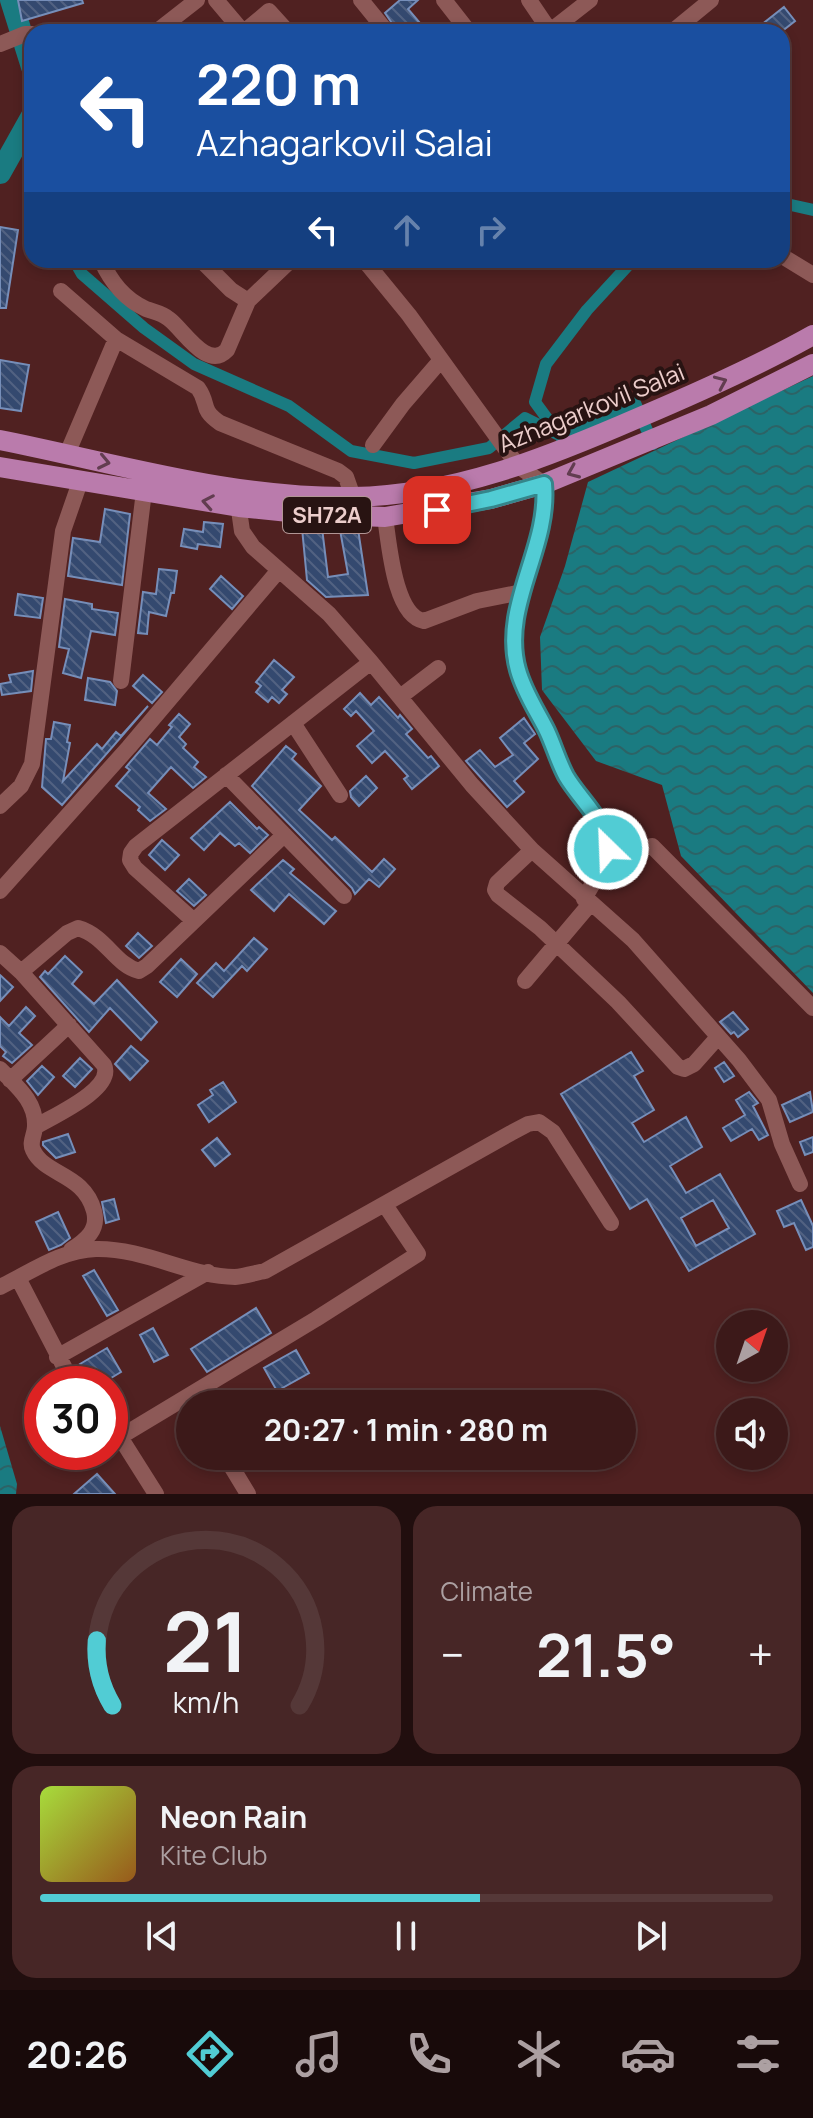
<!DOCTYPE html>
<html lang="en">
<head>
<meta charset="utf-8">
<style>
  :root { --surface:#3c1919; --page:#472626; --text:#f1f3f6; --muted:#aca0a2; --line:#553838; --accent:#51ccd4 }
  body { margin:0; font-family:Manrope,sans-serif; background:var(--page); color:var(--text); height:100vh; display:flex; flex-direction:column; font-size:30px; white-space:nowrap }
  * { box-sizing:border-box; margin:0 }
  p { font-size:26px; color:var(--muted) }
  .icon { flex:none; width:44px; height:44px; fill:none; stroke:currentColor; stroke-width:2; stroke-linecap:round; stroke-linejoin:round }
  .map { position:relative; height:1494px; overflow:hidden }
  .drawer { display:flex; flex-direction:column; gap:12px; padding:12px; background:#210e0e; flex:1 }
  .drawer>* { flex:none }
  .hud { position:absolute; left:24px; top:24px; width:766px; height:244px; border-radius:24px; box-shadow:0 4px 12px #0003,0 0 0 2px var(--line); background:#1a4fa0; color:#fff; overflow:hidden }
  .needle { width:52px; rotate:40deg }
  .controls { position:absolute; left:716px; top:1310px; display:grid; gap:16px }
  .controls a { display:grid; place-items:center; width:72px; height:72px; border-radius:50%; background:var(--surface); box-shadow:0 4px 12px #0003,0 0 0 2px var(--line); font-size:40px }
  .speed { position:absolute; left:24px; top:1366px; display:flex; gap:16px; font-size:40px; font-weight:700; text-align:center }
  .speed>* { display:grid; place-content:center; width:104px; height:104px; border-radius:50%; background:var(--surface); box-shadow:0 4px 12px #0003,0 0 0 2px var(--line); line-height:1 }
  .speed .limit { border:12px solid #d22; background:#fff; color:#111 }
  .pin { position:absolute; display:grid; place-items:center; width:68px; height:68px; color:#fff; margin:-34px; border-radius:16px; box-shadow:0 4px 12px #0006 }
  .me { position:absolute; width:88px; margin:-44px; rotate:336deg; stroke-linejoin:round; filter:drop-shadow(0 0 6px #0008) }
  .turn { display:flex; align-items:center; gap:28px; height:168px; padding:0 40px; font-size:36px }
  .turn .icon { width:104px; height:104px; stroke-width:2.5 }
  .turn b { display:block; font-size:56px; line-height:68px }
  .lanes { display:flex; align-items:center; height:76px; padding:0 40px; background:#0003; justify-content:center; gap:40px; direction:ltr }
  .lanes .off { opacity:.35 }
  .big { font-size:60px; font-weight:700; line-height:1.1 }
  .drawer .widget { flex:1; display:flex; flex-direction:column; justify-content:center; gap:12px; min-width:0; padding:0 28px; border-radius:24px; background:var(--page) }
  .drawer .dial { align-items:center; gap:0 }
  .dial svg { height:208px; overflow:visible; fill:none; stroke:var(--line); stroke-width:7; stroke-linecap:round; text-anchor:middle }
  .dial text { fill:var(--text); stroke:none }
  .song { display:flex; align-items:center; gap:24px }
  .cover { width:96px; height:96px; border-radius:12px; background:linear-gradient(135deg,hsl(80 70% 55%),hsl(30 70% 35%)) }
  .played { height:8px; border-radius:4px; background:linear-gradient(90deg,var(--accent) 60%,var(--line) 60%) }
  .keys { display:flex; justify-content:space-around; direction:ltr }
  .heat { display:flex; justify-content:space-between; align-items:center; font-size:44px; direction:ltr }
  .drawer .tiles { flex:1; display:grid; gap:12px; grid-template-columns:1fr 1fr }
  .widget:last-child { grid-column:span 2 }
  .trip { position:absolute; left:176px; top:1390px; width:460px; height:80px; border-radius:40px; background:var(--surface); box-shadow:0 4px 12px #0003,0 0 0 2px var(--line); font-weight:700; line-height:80px; text-align:center }
  .dock { display:flex; height:128px; justify-content:space-around; align-items:center; background:#180a0a; color:var(--muted) }
  .dock .icon { width:56px; height:56px }
  .dock .on { color:var(--accent) }
  .dock b { font-size:36px; color:var(--text) }
  .map>svg:first-child { display:block }
  .water { fill:url(#water-waves) }
  .lines { fill:none; stroke-linecap:round; stroke-linejoin:round }
  .canal { stroke:#1a7b81; stroke-width:12 }
  .river { stroke:#1a7b81; stroke-width:22 }
  .building { fill:url(#building-back-hatch); stroke:#768eb9; stroke-width:2; fill-rule:evenodd }
  .minor { stroke:#8d5957; stroke-width:16 }
  .major { stroke:#ba7bac; stroke-width:20 }
  .oneway { stroke:#623d50 }
  .route-casing { stroke:#35858a; stroke-width:20 }
  .route { stroke:#51ccd4; stroke-width:14 }
  .labels { text-anchor:middle; dominant-baseline:central; stroke-width:8; stroke-linejoin:round; paint-order:stroke }
  .shield { fill:#281312; stroke:#b19594; stroke-width:2 }
  .shield-label { font-size:22px; font-weight:bold; fill:#eccdcb }
  .street-label { font-size:24px; fill:#eccdcb; stroke:#281312 }
</style>
</head>
<body>
<div class="map">
<svg width="813" height="1494" viewBox="0 0 813 1494">
  <defs>
    <pattern id="water-waves" width="16" height="10" patternUnits="userSpaceOnUse" patternTransform="scale(2)"><rect width="16" height="10" fill="#1a7b81"/><path d="M0 5q4-4 8 0t8 0" fill="none" stroke="#2c6366"/></pattern>
    <pattern id="building-back-hatch" width="6" height="6" patternUnits="userSpaceOnUse" patternTransform="scale(2)"><rect width="6" height="6" fill="#34496f"/><path d="M-1 5l2 2M0 0l6 6M5-1l2 2" fill="none" stroke="#526282"/></pattern>
  </defs>
  <rect width="100%" height="100%" fill="#502121"/>
  <!-- water -->
  <path class="water" d="M813,376V993L681,856L662,785L596,761L542,690L540,637L565,566L588,482Z
    M0,1426L17,1484L16,1494H0Z"/>
  <g class="lines">
    <!-- canal -->
    <path class="canal" d="M782,203L813,210
      M74,260L82,274L144,328L194,364L289,406L351,451L414,463L489,448L525,418L557,434
      M633,260L587,310L546,364L535,402L560,436L635,403L653,444"/>
    <!-- river -->
    <path class="river" d="M11,0L32,67
      M0,173L32,116"/>
  </g>
  <!-- building -->
  <path class="building" d="M18,0H82L83,3L22,21Z
    M400,0H418L408,9L419,22L407,32H398L385,13Z
    M784,7L795,21L781,32H752Z
    M0,227L18,230L6,308H0Z
    M0,360L29,365L21,411L0,408Z
    M105,509L130,514L122,585L68,576L73,538L100,542Z
    M204,522L223,524L220,547L198,544L197,549L181,546L184,529L203,532Z
    M302,528H322L328,577L348,574L340,530L358,529L368,595L326,597L307,580Z
    M159,569L177,571L174,593H171L166,616L149,612L147,634L138,633L143,592L156,594Z
    M221,576L243,596L232,609L210,589Z
    M18,594L43,598L40,618L15,615Z
    M65,599L92,604V609L118,613L115,635L91,631L81,678L63,673L69,649L59,647Z
    M274,660L294,677L282,690L287,694L279,703L272,697L268,702L256,692L261,686L256,682Z
    M33,671L31,691L2,695L0,684L11,682L9,675Z
    M143,675L162,692L152,703L133,686Z
    M88,678L110,682L117,691L115,705L85,700Z
    M360,693L371,705L379,697L398,718L400,715L412,729L406,734L428,758L431,756L439,766L412,789L404,779L408,776L385,751L372,763L357,746L374,731L356,711L351,716L344,709Z
    M148,706L62,805L42,787L46,739H51L54,722L70,725L67,742L70,743L63,781L97,744L102,749L116,732L121,736Z
    M179,714L190,724L179,737L186,744L183,748L198,762L194,767L206,777L193,788L171,767L148,793L166,809L150,821L138,810L140,807L116,786L130,770L126,767L150,739L157,745L172,727L169,725Z
    M524,718L535,734L524,743L538,759L514,781L524,792L507,807L466,761L480,750L495,767L513,755L500,738Z
    M286,746L296,754L292,759L321,786L299,810L332,840L335,837L372,872L384,859L395,869L379,887L369,879L355,894L352,888L252,786Z
    M366,776L377,788L359,806L351,797L350,791Z
    M230,802L257,829L259,827L268,835L250,853L239,843L235,846L220,833L204,850L191,838Z
    M162,840L179,855L165,870L149,855Z
    M283,860L294,869L290,873L336,911L324,924L289,894L274,911L251,890Z
    M189,879L206,895L194,906L177,891Z
    M138,933L152,946L139,958L126,946Z
    M254,938L267,949L247,971L242,966L213,997L197,983L216,963L224,971Z
    M65,956L82,972L72,984L94,1004L117,980L157,1022L141,1040L110,1008L89,1032L40,977L45,971L48,974Z
    M181,959L197,974L177,997L160,982Z
    M0,975L13,987L0,1001Z
    M26,1007L35,1016L19,1033L32,1045L12,1063L3,1056L6,1052L0,1046V1017L9,1026Z
    M733,1012L748,1029L738,1037L734,1032L731,1034L720,1022Z
    M131,1046L148,1061L130,1080L115,1064Z
    M631,1052L643,1071L634,1076L654,1110L632,1123L644,1142L686,1117L702,1147L670,1166L686,1193L720,1174L755,1234L689,1271L647,1199L630,1209L561,1094ZM713,1200L729,1228L696,1246L681,1218Z
    M80,1058L92,1069L75,1087L63,1076Z
    M724,1062L734,1076L724,1082L715,1068Z
    M42,1066L54,1077L38,1095L27,1081Z
    M223,1082L236,1102L209,1122L198,1105L213,1095L210,1090Z
    M749,1092L758,1103L753,1106L768,1135L759,1140L752,1129L731,1141L723,1128L745,1115L736,1100Z
    M810,1092L813,1112L790,1122L782,1105Z
    M68,1134L75,1152L56,1158L43,1145V1142Z
    M813,1137V1152L805,1155L800,1142Z
    M217,1138L230,1154L215,1166L202,1150Z
    M114,1199L119,1219L106,1223L102,1202Z
    M801,1200L813,1226V1247L806,1250L794,1223L784,1227L777,1211Z
    M58,1212L70,1238L61,1245L49,1250L36,1222Z
    M94,1270L118,1310L107,1316L83,1276Z
    M256,1308L271,1333L207,1372L191,1349Z
    M153,1328L168,1355L154,1362L140,1335Z
    M107,1348L121,1372L101,1384H92L80,1364Z
    M296,1350L309,1373L277,1391L264,1368Z
    M97,1474L115,1494H74Z"/>
  <g class="lines">
    <!-- minor -->
    <path class="minor" d="M216,0L243,32
      M361,0L387,32
      M444,0L469,32
      M529,0L550,31
      M156,32L197,0
      M244,32L269,11L288,32
      M549,32L590,0
      M672,32L711,0
      M0,44L25,34H32
      M782,256L813,275
      M101,260C111,282 124,299 146,309C154,312 162,313 169,319C183,329 207,371 227,350L248,301
      M201,260L231,290L248,301L291,260
      M364,260L409,315L518,466L544,484L546,499L540,536L518,603L514,635L517,669L567,778L605,832C613,857 596,877 584,899
      M61,291L116,339L198,388C210,405 199,408 220,423L338,471L346,477L353,497
      M373,445L403,404L441,360
      M67,454L116,339
      M385,517C389,542 394,616 424,621L477,601L522,592
      M371,662L472,785L532,850L633,940L739,1060L769,1100L782,1144L800,1184
      M121,681L144,491
      M400,697L438,668
      M293,723L340,795
      M226,775L344,896
      M0,806L21,786L32,764L63,531L81,479
      M532,850L497,883L495,890L498,895L540,928L618,1002L678,1067L684,1069L694,1064L718,1037
      M606,858L652,846L813,1008
      M0,891L129,747L279,570
      M194,921L135,868L130,860L131,853L136,846L371,662L329,614L253,547L242,531L237,496
      M0,953L21,972L67,933L78,928C106,936 115,965 139,971L147,966L284,835
      M21,972L104,1065C115,1089 53,1116 35,1127
      M525,981L590,904
      M0,1069C16,1086 36,1101 35,1126C35,1135 29,1142 33,1150C45,1176 84,1173 94,1211C99,1230 86,1240 71,1250
      M10,1080L69,1025
      M18,1278L73,1384
      M0,1287C31,1272 61,1250 96,1249C145,1248 191,1277 235,1277C244,1276 255,1273 265,1271L511,1133L528,1124L539,1122L553,1132L611,1223
      M57,1357L208,1272
      M120,1437L156,1494
      M110,1443L316,1319L418,1254L385,1205
      M225,1456L248,1494"/>
    <!-- major -->
    <path class="major" d="M0,440C116,463 234,499 353,497C454,495 546,458 638,418C697,393 756,367 813,335
      M0,467L239,507L308,514L385,517L491,499L544,484L711,415L813,364"/>
  </g>
  <!-- one-way arrows -->
  <defs><path id="oneway-chevron" d="M-2-3.5L2.5 0L-2 3.5" fill="none" stroke-width="1.6" stroke-linecap="round" stroke-linejoin="round" transform="scale(2)"/></defs>
  <g class="oneway">
    <use href="#oneway-chevron" transform="translate(721 382) rotate(-24)"/>
    <use href="#oneway-chevron" transform="translate(104 462) rotate(12)"/>
    <use href="#oneway-chevron" transform="translate(573 472) rotate(157)"/>
    <use href="#oneway-chevron" transform="translate(208 502) rotate(-170)"/>
  </g>
  <g class="lines">
    <!-- route casing -->
    <g class="route-casing">
      <path id="route" d="M437,510L491,499L544,484C550,548 500,606 518,670C524,692 537,711 547,731C554,746 558,761 566,776C580,800 606,820 608,849"/>
    </g>
    <!-- route -->
    <use href="#route" class="route"/>
  </g>
  <g class="labels">
    <!-- shield labels -->
    <rect class="shield" x="283" y="497" width="88" height="36" rx="6"/>
    <g class="shield-label">
      <text x="327" y="515">SH72A</text>
    </g>
    <!-- street labels -->
    <g class="street-label">
      <text transform="translate(591 407) rotate(-22)">Azhagarkovil Salai</text>
    </g>
  </g>
</svg>
<div class="controls">
<a><svg class="needle" viewBox="-14 -14 28 28"><path d="M0-13l5 13h-10z" fill="#e53935"/><path d="M0 13l5-13h-10z" fill="#aca0a2"/></svg></a>
<a><svg class="icon" aria-label="sound" viewBox="0 0 24 24"><path d="M4 9h4l5-4v14l-5-4H4zM17 9q2 3 0 6"/></svg></a>
</div>
<div class="speed"><div class="limit">30</div></div>
<div class="pin" style="left:437px;top:510px;background:#d93025"><svg class="icon" aria-label="arrive" viewBox="0 0 24 24"><path d="M6 21V4h12l-3 4 3 4H6"/></svg></div>
<svg class="me" style="left:608px;top:849px" viewBox="-20 -20 40 40"><circle r="17" fill="#51ccd4" stroke="#fff" stroke-width="3"/><path d="M0-11L8 9 0 5-8 9z" fill="#fff"/></svg>
<div class="trip">20:27 · 1 min · 280 m</div>
<div class="hud">
<div class="turn"><svg class="icon" aria-label="left" viewBox="0 0 24 24"><path d="M17 20v-9H6M10 6l-5 5 5 5"/></svg><div><b>220 m</b>Azhagarkovil Salai</div></div>
<div class="lanes"><svg class="icon" aria-label="left" viewBox="0 0 24 24"><path d="M17 20v-9H6M10 6l-5 5 5 5"/></svg><svg class="icon off" aria-label="ahead" viewBox="0 0 24 24"><path d="M12 20V5M6 11l6-6 6 6"/></svg><svg class="icon off" aria-label="right" viewBox="0 0 24 24"><path d="M7 20v-9h11M14 6l5 5-5 5"/></svg></div>
</div>
</div>
<section class="drawer">
<div class="tiles">
<div class="widget dial"><svg viewBox="0 0 100 80">
<path d="M14 69A42 42 0 1 1 86 69"/>
<path d="M14 69A42 42 0 0 1 8 44" stroke="#51ccd4"/>
<text x="50" y="56" font-size="32" font-weight="700">21</text>
<text x="50" y="72" font-size="11">km/h</text>
</svg></div>
<div class="widget"><p>Climate</p>
<div class="heat"><a>−</a><b class="big">21.5°</b><a>+</a></div>
</div>
<div class="widget">
<div class="song"><i class="cover"></i><div><b>Neon Rain</b><p>Kite Club</p></div></div>
<div class="played"></div>
<div class="keys"><svg class="icon" aria-label="previous" viewBox="0 0 24 24"><path d="M18 5L8 12l10 7zM5 5v14"/></svg><svg class="icon" aria-label="pause" viewBox="0 0 24 24"><path d="M8 5v14M16 5v14"/></svg><svg class="icon" aria-label="next" viewBox="0 0 24 24"><path d="M6 5l10 7-10 7zM19 5v14"/></svg></div>
</div>
</div>
</section>
<nav class="dock">
<b>20:26</b>
<svg class="icon on" aria-label="directions" viewBox="0 0 24 24"><path d="M12 3l9 9-9 9-9-9zM9 14v-3h6M13 9l2 2-2 2"/></svg>
<svg class="icon" aria-label="music" viewBox="0 0 24 24"><path d="M9 18V5l10-2v13"/><circle cx="6" cy="18" r="3"/><circle cx="16" cy="16" r="3"/></svg>
<svg class="icon" aria-label="phone" viewBox="0 0 24 24"><path d="M5 4h4l2 5-3 2q2 4 5 5l2-3 5 2v4C11 20 4 13 5 4z"/></svg>
<svg class="icon" aria-label="climate" viewBox="0 0 24 24"><path d="M12 3v18M4 7l16 10M4 17L20 7"/></svg>
<svg class="icon" aria-label="car" viewBox="0 0 24 24"><path d="M5 17H2v-5l4-1 3-4h7l3 4 3 1v5h-3M9 17h6M6 11h13"/><circle cx="7" cy="17" r="2"/><circle cx="17" cy="17" r="2"/></svg>
<svg class="icon" aria-label="filters" viewBox="0 0 24 24"><path d="M4 7h16M4 17h16"/><circle cx="9" cy="7" r="2"/><circle cx="15" cy="17" r="2"/></svg>
</nav>
</body>
</html>
